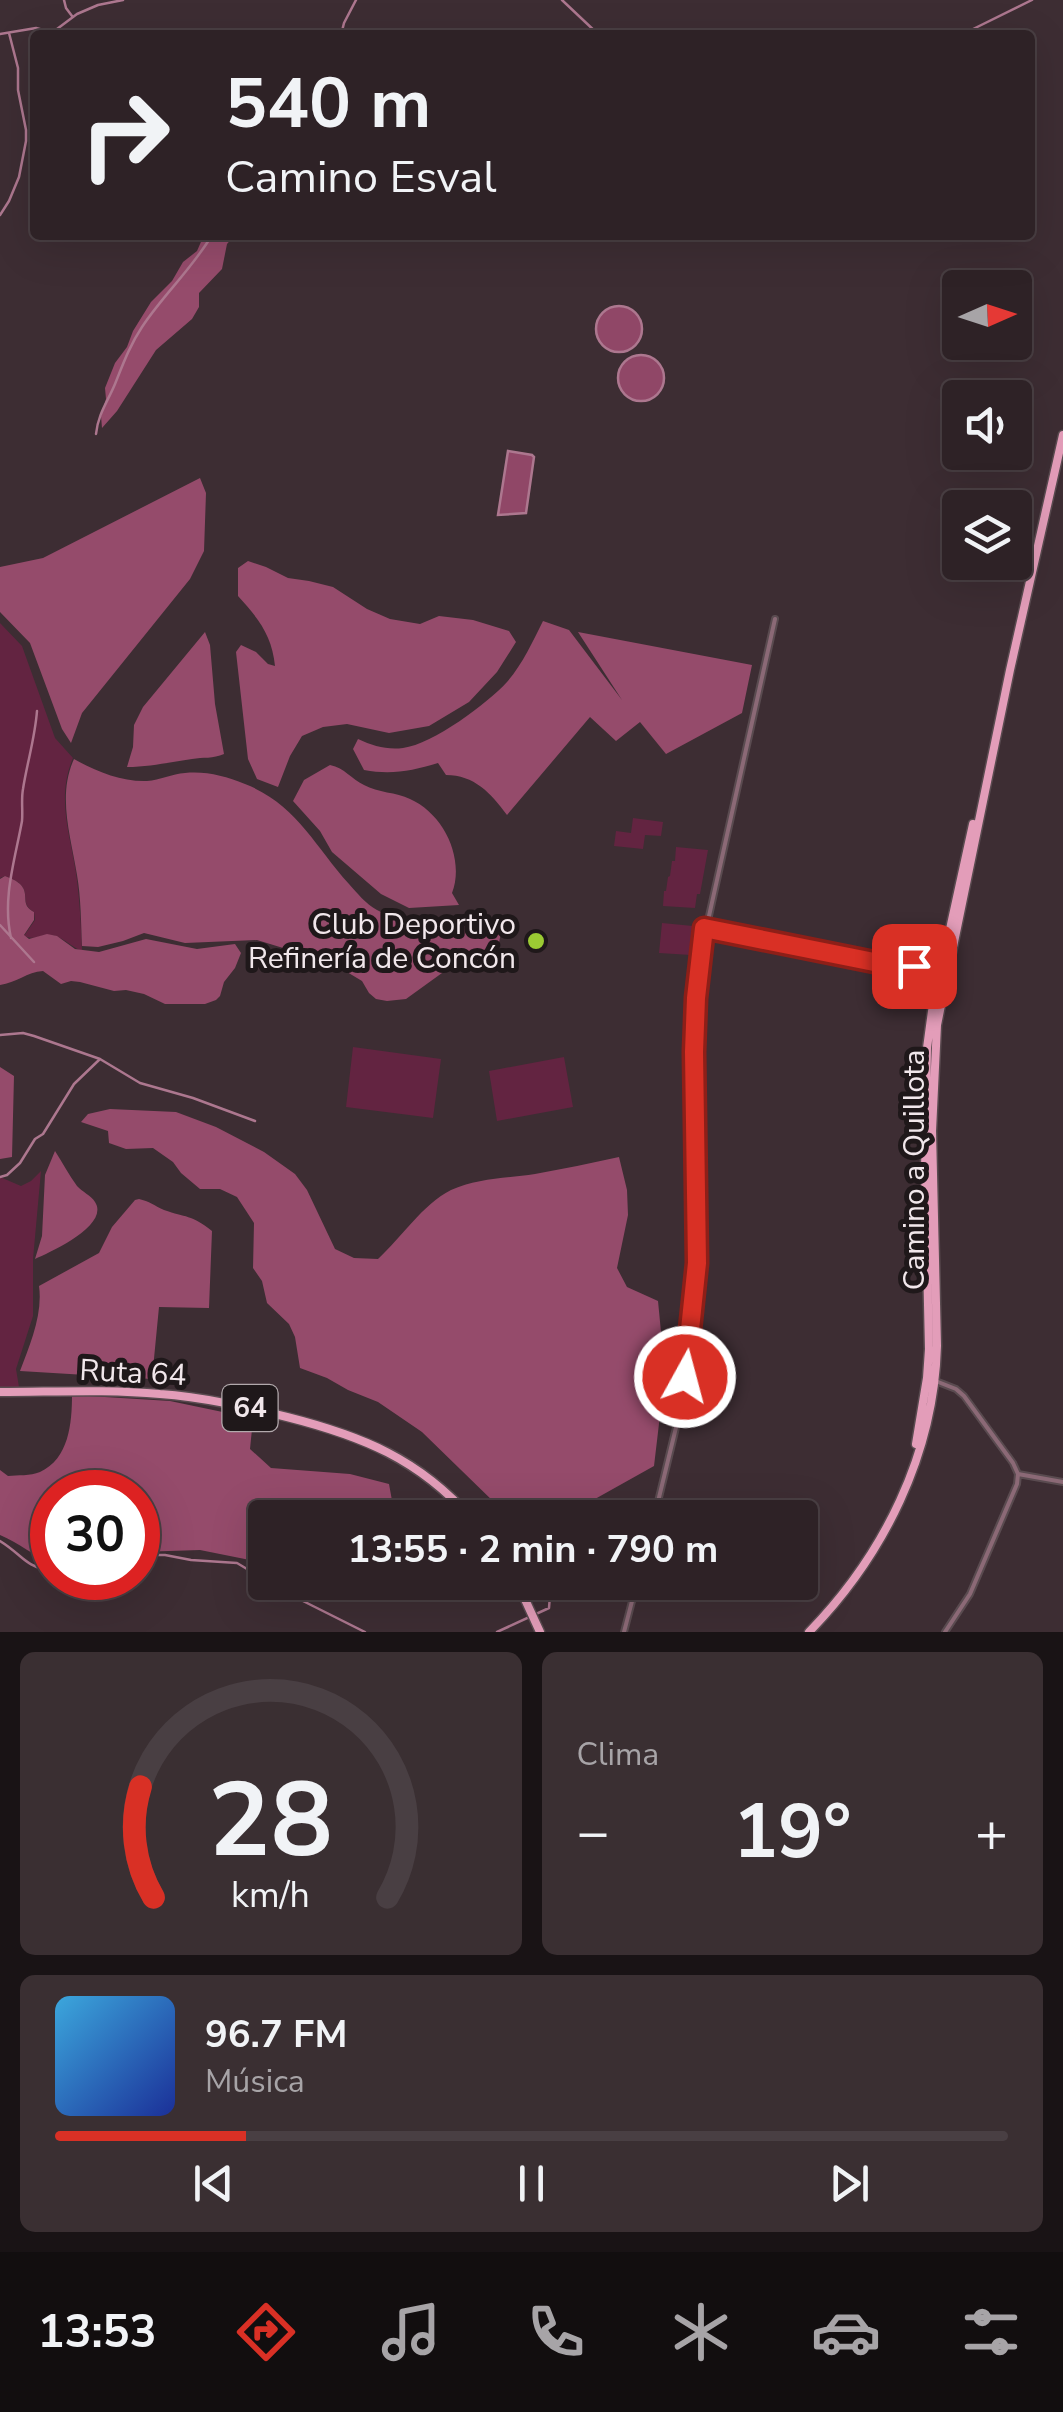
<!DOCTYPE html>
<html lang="es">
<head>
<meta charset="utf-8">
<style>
  :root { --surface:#2e2226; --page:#3a2f32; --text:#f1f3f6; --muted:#a7a4a7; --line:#493f43; --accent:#d93025 }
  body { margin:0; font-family:"Nunito Sans",sans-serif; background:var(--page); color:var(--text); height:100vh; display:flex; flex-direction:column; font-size:38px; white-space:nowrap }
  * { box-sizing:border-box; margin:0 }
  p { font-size:32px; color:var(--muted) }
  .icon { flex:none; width:55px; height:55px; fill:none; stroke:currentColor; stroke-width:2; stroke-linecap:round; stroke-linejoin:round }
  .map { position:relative; height:1632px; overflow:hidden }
  .panel { display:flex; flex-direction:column; gap:20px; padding:20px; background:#191315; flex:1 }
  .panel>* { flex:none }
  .top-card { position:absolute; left:30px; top:30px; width:1005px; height:210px; border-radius:10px; box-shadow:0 10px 40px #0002,0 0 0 2px var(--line); background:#2e2226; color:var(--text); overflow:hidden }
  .needle { width:65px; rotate:87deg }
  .controls { position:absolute; left:942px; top:270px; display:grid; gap:20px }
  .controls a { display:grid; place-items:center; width:90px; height:90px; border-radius:10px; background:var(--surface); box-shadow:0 10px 40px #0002,0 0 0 2px var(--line); font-size:50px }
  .speed { position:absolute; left:30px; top:1470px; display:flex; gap:20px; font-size:50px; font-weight:700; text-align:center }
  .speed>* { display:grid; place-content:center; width:130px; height:130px; border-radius:50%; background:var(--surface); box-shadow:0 10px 40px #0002,0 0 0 2px var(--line); line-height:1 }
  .speed .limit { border:15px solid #d22; background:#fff; color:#111 }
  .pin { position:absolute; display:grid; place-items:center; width:85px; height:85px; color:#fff; margin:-42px; border-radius:20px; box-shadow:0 5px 15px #0006 }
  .me { position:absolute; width:110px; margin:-55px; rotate:7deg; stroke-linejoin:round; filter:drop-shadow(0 0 8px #0008) }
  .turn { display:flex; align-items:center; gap:35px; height:210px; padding:0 30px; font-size:45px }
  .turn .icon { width:130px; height:130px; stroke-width:2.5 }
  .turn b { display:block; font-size:70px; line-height:85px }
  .big { font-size:75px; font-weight:700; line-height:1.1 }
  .panel .tile { flex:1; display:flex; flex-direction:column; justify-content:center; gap:15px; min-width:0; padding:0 35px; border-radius:15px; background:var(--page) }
  .panel .dial { align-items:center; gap:0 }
  .dial svg { height:260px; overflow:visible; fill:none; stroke:var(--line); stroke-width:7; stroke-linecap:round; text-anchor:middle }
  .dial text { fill:var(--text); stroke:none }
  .song { display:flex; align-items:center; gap:30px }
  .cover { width:120px; height:120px; border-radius:15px; background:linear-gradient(135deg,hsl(200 70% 55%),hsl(230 70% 35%)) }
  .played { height:10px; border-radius:5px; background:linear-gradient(90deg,var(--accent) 20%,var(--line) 20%) }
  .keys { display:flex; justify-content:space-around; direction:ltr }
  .heat { display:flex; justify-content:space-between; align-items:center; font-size:55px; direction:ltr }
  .panel .tiles { flex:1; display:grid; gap:20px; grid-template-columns:1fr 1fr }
  .tile:last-child { grid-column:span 2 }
  .trip { position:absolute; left:248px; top:1500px; width:570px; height:100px; border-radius:10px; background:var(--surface); box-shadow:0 10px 40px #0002,0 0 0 2px var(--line); font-weight:700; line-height:100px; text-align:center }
  .tab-bar { display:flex; height:160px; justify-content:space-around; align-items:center; background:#120e0f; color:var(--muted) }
  .tab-bar .icon { width:70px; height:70px }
  .tab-bar .current { color:var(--accent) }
  .tab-bar b { font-size:45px; color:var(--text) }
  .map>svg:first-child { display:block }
  .green { fill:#632441 }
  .forest { fill:#954b6b }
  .water { fill:#904767; stroke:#ad778f; stroke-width:2.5 }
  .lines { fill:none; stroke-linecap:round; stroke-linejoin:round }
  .stream { stroke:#ad778f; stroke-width:2.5 }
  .street-casing { stroke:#5a4b50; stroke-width:8 }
  .primary-casing { stroke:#5a4b50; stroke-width:11 }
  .street { stroke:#8b6976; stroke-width:4 }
  .primary { stroke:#e39db9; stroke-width:8 }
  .route-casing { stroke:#8d1f18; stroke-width:25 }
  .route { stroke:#d93025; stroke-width:18 }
  .poi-dot { fill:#9bcb33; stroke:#1f181a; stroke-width:4 }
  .labels { text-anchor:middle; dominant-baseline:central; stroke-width:10; stroke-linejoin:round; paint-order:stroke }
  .shield { fill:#1f181a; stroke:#b2a9ac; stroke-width:2.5 }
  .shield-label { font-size:28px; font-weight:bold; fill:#f1e7eb }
  .poi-label { font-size:30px; fill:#f1e7eb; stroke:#1f181a; text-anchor:end }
  .street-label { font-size:30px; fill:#f1e7eb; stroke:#1f181a }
</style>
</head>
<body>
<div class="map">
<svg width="1063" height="1632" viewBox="0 0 1063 1632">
  <rect width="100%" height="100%" fill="#3d2d33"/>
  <!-- green -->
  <path class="green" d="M0,623L22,646L55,738L73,758C55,800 72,839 77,880C80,904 81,927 82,951C71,947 61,935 50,935C37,934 38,941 24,936L35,920L34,912C15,901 39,888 5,876L0,878Z
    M633,818L663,822L661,836L645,835L643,849L614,846L616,831L631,833Z
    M676,847L708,850L700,894H697L695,908L663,906L664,891H666L668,877L670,876L672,861H675Z
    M662,923L693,926L691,955L659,953Z
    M353,1047L441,1059L433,1118L346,1107Z
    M564,1057L573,1107L497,1121L489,1071Z
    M41,1171L33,1259V1316L16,1369L19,1387H0V1177L21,1186L31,1181Z"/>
  <!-- forest -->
  <path class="forest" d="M204,235H235L227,244L222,269L199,293V307L192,319L156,350L117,411L102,428L101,416L106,399L105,388L115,363L127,347L133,331L151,302L172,281L183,262L197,251Z
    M200,478L206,493L204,551L190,579L82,713L71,743L62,729L30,643L0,612V567L43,558Z
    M248,561L266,567L288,578L309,581L333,587L367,609L390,619L420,624L439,616L473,620L509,631L516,642L497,672L469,702L429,726L389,733L347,724L323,727L302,736L290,756L278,787L257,779L248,759L236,652L241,645L256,652L268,664L275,666C272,635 258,618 238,596V568Z
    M543,621L569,630L622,700L578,632L752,665L742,713L666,754L640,722L616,741L590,717L507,815C491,793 474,775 446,775L438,763C412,771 391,775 364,770L353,749L358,739C373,746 387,750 403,748C433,744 488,703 507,682C522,665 533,641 543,621Z
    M205,632L210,645L215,704L224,754C213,759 203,757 192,759C170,762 150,767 127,767L133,747L134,725L143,707Z
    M74,759C95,771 122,782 147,781C160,780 172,774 185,773C206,771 225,776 245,784C296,804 314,845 349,884C357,893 366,904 377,910C415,932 458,908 498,920L501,933L497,952L480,965L458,964L442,973L406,999L387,1001L376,999L369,993L362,981L332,963L257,940L185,943L144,933L123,941L98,947L82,946C81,923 81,898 77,875C71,837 57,796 74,759Z
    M330,765C345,768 351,779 364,785C378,793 396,792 410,799C444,814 465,859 452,893L459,905L409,908L381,894L332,852L320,831L293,801L304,780Z
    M5,876C39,888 15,902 34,912V920L24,935L29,939L47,934L57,936L75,949L99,952L146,939L197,949L235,944L241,953L235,968L224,982L220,996L216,1000L205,1004H165L144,994L126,990L114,991L80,982L71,981L61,984L43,971C27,972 16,983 0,985V879Z
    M0,1067L14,1076L12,1157L0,1159Z
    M110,1109L176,1112L216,1127L264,1152L295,1174L307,1190L335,1249L354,1258L378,1259C402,1237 422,1205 451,1190C477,1178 508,1178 535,1174C563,1169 591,1163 619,1157L627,1190L628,1215L617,1268L627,1287L658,1301L665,1373L654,1466L595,1499L514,1513L498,1506L422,1432L378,1402L348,1390L327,1378L300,1368L295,1337L289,1324L267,1303L262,1281L253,1268L254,1223L237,1197L220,1189H200L181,1173L173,1162L153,1148L126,1149L109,1143L108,1131L81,1122L88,1114Z
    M55,1151C62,1162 69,1175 77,1186C82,1192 91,1195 95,1202C110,1225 51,1252 35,1259L42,1236L45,1175Z
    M139,1199C149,1201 155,1206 164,1210C186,1218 191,1214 212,1231L209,1308L159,1307L152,1379L20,1371C30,1345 43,1314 39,1286L99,1253L112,1227L135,1200Z
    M72,1395L170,1401L256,1419L252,1429L250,1449L271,1468L350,1474L389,1484L395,1517L265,1518V1563L200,1550L138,1552V1492H52V1563C34,1556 19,1543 0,1535V1470L8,1476C18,1475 30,1476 40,1472C69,1459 72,1423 72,1395Z"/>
  <!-- water -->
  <path class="water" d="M596 329a23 23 0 1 1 46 0a23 23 0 1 1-46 0Z
    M618 378a23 23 0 1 1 46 0a23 23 0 1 1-46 0Z
    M508,451L532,455L534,457L526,513L498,515Z"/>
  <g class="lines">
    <!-- stream -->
    <path class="stream" d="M64,0L66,8L72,16
      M562,0L599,35
      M0,34L36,28L47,31L57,29L77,14L98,5L123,0
      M341,35L344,23L356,0
      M961,35L1032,0
      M0,215L9,201L19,177L26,141V130L18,90V68L9,33
      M96,434C98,414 108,401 115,384C123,364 130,345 142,327C163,295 192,269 212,235
      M0,925L34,962
      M11,938C2,898 15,860 22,821C23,810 21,800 23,789C27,763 35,738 37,711
      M0,1035L23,1033L34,1036L100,1059L140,1083L193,1098L255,1121
      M0,1177L7,1175L20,1163L35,1139L43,1134L74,1084L100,1059
      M0,1541C23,1555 23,1566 52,1571
      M138,1555H165L191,1560L237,1563L247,1569L261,1589L280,1590L291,1595L365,1632
      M497,1632L549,1608L550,1595L545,1582"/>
    <!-- street casing -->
    <g class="street-casing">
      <path id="street" d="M704,928L874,962L911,966
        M920,966H941
        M933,1380L956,1389L964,1396L1013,1463L1018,1474
        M1018,1474L1063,1482
        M654,1518L680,1411L694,1303L698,1229L694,1052L701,952L775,619
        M624,1632L637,1582
        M945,1632L970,1594L1017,1484L1018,1474"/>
    </g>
    <!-- primary casing -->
    <g class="primary-casing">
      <path id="primary" d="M914,966L932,959L943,945
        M914,966C926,972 933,977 933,992
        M0,1392C53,1392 107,1389 160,1394C203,1397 246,1407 287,1417C362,1436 419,1459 471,1518
        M916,1444L927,1378L929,1349L925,1171L927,1048L932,1011L973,824
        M517,1582L540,1632
        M809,1632C884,1555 934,1454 937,1346L932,1131L937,1025L1010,670L1063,435"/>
    </g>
    <!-- street -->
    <use href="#street" class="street"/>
    <!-- primary -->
    <use href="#primary" class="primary"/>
  </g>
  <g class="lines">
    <!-- route casing -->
    <g class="route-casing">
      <path id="route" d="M685,1377L697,1263L694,1052L696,998L704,928L874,962L914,966"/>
    </g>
    <!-- route -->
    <use href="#route" class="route"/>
  </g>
  <!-- markers -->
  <circle class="poi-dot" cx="536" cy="941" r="10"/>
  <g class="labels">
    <!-- shield labels -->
    <rect class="shield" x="222.5" y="1385" width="55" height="46" rx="8"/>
    <g class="shield-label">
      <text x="250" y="1408">64</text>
    </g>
    <!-- poi labels -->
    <g class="poi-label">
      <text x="516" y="924">Club Deportivo<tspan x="516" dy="34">Refinería de Concón</tspan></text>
    </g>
    <!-- street labels -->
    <g class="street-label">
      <text transform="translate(914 1170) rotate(-90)">Camino a Quillota</text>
      <text transform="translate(133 1373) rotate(3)">Ruta 64</text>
    </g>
  </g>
</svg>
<div class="controls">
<a><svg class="needle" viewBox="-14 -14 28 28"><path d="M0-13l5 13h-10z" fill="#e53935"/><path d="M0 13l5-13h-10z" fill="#a7a4a7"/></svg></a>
<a><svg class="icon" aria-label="sound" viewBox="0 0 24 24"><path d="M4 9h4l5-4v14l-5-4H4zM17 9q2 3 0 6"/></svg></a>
<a><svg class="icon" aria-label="layers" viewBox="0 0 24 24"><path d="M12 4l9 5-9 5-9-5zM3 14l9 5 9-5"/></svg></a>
</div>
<div class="speed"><div class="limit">30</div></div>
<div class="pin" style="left:914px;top:966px;background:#d93025"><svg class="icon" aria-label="arrive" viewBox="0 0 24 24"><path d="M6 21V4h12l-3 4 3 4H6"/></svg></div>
<svg class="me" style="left:685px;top:1377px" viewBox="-20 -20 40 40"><circle r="17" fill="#d93025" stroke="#fff" stroke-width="3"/><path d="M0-11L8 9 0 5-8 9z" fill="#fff"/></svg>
<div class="trip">13:55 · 2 min · 790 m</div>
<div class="top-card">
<div class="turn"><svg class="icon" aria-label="right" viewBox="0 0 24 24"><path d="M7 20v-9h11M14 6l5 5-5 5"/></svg><div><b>540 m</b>Camino Esval</div></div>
</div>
</div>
<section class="panel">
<div class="tiles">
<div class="tile dial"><svg viewBox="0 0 100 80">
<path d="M14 69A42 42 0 1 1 86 69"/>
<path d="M14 69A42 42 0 0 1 10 35" stroke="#d93025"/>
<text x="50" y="56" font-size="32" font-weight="700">28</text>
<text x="50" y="72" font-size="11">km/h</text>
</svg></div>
<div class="tile"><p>Clima</p>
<div class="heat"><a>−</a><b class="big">19°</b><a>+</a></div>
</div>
<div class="tile">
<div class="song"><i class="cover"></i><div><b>96.7 FM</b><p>Música</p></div></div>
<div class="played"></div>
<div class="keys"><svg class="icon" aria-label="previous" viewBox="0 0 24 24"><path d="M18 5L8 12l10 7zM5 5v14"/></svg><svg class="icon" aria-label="pause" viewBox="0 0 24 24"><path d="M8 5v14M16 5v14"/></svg><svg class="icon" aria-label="next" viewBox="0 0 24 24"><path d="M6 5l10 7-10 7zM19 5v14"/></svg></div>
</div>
</div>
</section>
<nav class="tab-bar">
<b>13:53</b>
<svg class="icon current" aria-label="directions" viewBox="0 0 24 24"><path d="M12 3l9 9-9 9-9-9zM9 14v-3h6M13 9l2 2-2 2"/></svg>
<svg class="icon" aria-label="music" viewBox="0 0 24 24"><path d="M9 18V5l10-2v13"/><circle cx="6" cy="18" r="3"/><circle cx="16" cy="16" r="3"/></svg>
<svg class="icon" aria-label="phone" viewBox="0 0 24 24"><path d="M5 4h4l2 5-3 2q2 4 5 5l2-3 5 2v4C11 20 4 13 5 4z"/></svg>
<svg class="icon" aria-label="climate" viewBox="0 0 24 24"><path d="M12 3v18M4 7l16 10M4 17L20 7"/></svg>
<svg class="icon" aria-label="car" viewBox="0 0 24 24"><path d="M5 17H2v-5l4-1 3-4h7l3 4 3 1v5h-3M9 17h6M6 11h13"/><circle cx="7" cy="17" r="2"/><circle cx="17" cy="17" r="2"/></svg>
<svg class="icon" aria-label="filters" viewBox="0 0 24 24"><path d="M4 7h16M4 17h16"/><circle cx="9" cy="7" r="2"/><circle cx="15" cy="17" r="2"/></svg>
</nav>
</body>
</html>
